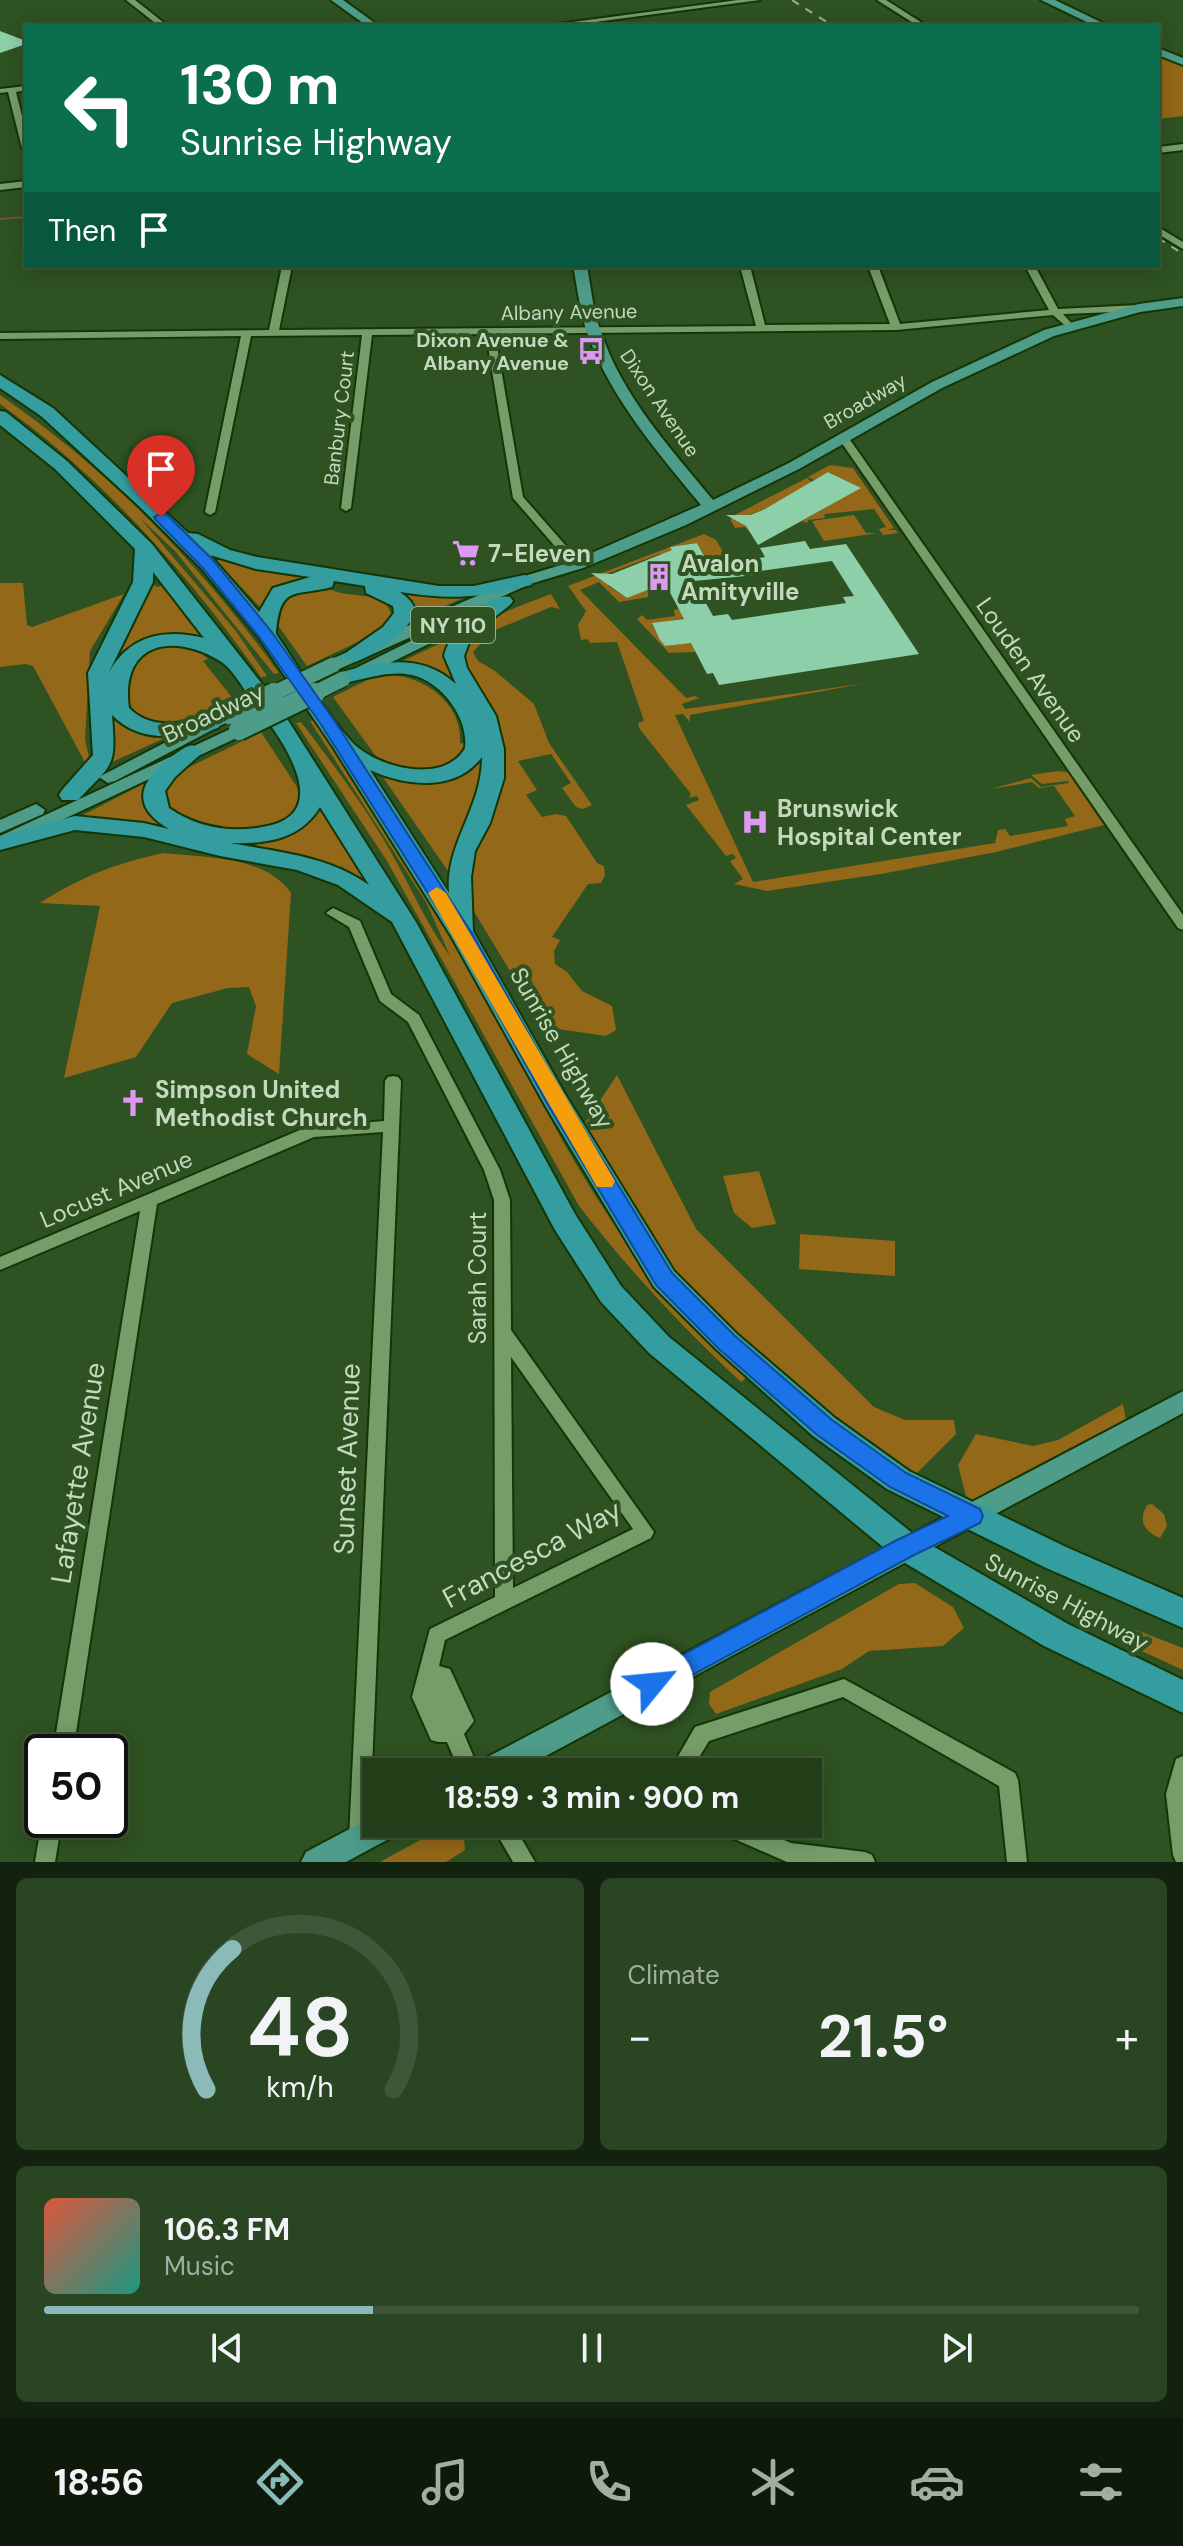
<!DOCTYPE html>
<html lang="en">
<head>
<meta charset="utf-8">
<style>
  :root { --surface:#223e19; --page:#2a4522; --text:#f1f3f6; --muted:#a2aea2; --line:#3f5738; --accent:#8bbbb9 }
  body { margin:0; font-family:"DM Sans",sans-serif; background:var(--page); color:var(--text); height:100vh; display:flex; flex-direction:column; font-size:30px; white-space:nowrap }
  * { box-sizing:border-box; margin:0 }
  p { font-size:26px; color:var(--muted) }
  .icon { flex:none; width:44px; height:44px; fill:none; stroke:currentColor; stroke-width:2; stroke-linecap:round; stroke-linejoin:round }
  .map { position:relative; height:1862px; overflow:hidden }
  .details { display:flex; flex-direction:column; gap:16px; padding:16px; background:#13220e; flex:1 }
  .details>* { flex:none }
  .top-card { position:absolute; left:24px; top:24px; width:1136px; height:244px; border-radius:0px; box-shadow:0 4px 20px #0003,0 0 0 2px var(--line); background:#0b6e4f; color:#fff; overflow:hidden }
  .speed { position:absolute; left:24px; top:1734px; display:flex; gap:16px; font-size:40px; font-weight:700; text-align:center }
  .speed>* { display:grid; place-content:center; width:104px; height:104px; border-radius:50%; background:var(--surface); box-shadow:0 4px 20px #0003,0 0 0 2px var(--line); line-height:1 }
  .speed .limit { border:4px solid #111; border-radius:12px; background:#fff; color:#111 }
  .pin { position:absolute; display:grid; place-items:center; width:68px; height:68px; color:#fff; margin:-82px -34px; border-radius:50% 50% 50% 0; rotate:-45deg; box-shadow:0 0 8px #0007 }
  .pin .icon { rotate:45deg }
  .me { position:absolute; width:88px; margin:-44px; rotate:62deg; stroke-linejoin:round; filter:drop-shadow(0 0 6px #0008) }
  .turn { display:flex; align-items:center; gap:28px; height:168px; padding:0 24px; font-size:36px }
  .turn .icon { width:104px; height:104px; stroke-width:2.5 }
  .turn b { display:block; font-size:56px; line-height:68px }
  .then { display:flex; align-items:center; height:76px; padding:0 24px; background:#0003; gap:16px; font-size:30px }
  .big { font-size:60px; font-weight:700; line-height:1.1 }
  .details .tile { flex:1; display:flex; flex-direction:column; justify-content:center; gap:12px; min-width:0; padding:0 28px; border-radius:12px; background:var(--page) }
  .details .dial { align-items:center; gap:0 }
  .dial svg { height:208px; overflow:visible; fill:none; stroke:var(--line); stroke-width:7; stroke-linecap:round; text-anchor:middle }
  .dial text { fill:var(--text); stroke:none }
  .song { display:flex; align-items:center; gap:24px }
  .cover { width:96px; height:96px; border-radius:12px; background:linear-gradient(135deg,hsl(10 70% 55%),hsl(170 70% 35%)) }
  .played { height:8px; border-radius:4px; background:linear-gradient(90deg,var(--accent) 30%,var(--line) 30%) }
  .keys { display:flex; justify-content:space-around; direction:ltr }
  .heat { display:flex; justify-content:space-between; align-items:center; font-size:44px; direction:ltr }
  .details .tiles { flex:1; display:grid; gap:16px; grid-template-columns:1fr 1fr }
  .tile:last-child { grid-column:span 2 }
  .trip { position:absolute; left:362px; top:1758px; width:460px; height:80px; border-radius:0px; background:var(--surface); box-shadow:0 4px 20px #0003,0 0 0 2px var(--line); font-weight:700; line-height:80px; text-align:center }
  .dock { display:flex; height:128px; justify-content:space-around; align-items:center; background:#0e190a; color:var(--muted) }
  .dock .icon { width:56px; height:56px }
  .dock .selected { color:var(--accent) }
  .dock b { font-size:36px; color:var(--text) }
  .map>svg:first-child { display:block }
  .green { fill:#936818 }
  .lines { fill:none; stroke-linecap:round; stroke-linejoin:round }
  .stream { stroke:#794c4c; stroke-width:2 }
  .building { fill:#8dcfa9; fill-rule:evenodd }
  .minor-casing { stroke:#133604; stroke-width:4 }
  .major-casing { stroke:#133604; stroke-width:4 }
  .highway-casing { stroke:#133604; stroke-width:4 }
  .minor { fill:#769d69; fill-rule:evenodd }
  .major { fill:#4e9d8a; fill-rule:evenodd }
  .highway { fill:#339da0; fill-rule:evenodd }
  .rail { stroke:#98b18f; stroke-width:2; stroke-dasharray:8 8; stroke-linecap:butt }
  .major-bridge-far1-casing { stroke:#133604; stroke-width:18; stroke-linecap:butt }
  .major-bridge-casing { stroke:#133604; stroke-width:24; stroke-linecap:butt }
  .major-bridge-far1 { stroke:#4e9d8a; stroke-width:15 }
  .major-bridge { stroke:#4e9d8a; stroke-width:20 }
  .route { fill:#1a73e8; stroke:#114b97; stroke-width:2 }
  .slow { fill:#f59e0b }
  .labels { text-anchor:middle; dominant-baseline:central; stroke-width:8; stroke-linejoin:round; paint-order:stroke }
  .far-street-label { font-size:20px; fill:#c4d9bd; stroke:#2e5221 }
  .far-poi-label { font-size:20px; font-weight:bold; fill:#c4d9bd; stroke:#2e5221; text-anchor:end }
  .shield { fill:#2e5221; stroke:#97b08e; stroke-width:2 }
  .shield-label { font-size:22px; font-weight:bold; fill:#c4d9bd }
  .poi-label { font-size:24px; font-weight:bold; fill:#c4d9bd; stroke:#2e5221; text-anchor:start }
  .street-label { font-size:24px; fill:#c4d9bd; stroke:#2e5221 }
  .near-street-label { font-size:28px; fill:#c4d9bd; stroke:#2e5221 }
</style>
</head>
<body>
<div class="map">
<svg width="1183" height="1862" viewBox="0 0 1183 1862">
  <rect width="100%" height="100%" fill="#2e5221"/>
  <!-- green -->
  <path class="green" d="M1158,54L1183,65V116L1158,119Z
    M0,395C110,471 200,564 279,673L274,674L175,551L140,518L235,630L267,676L261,677C188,574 103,477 0,404Z
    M830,465L853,468L894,528L887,530H896L898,533L883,535L879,529L886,527L874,509L824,514L825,518L808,520L807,523L802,521L860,488L829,472L814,480L808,477Z
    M807,478L813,483L765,509L740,518L750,532L745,527L735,528L731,521V517Z
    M854,515L866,533H878L824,541L812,521Z
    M704,534L716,540L729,562L705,566L704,555L697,543L671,547L675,555L660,554L601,576L600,580L610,583L608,586L627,598L654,586L648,591V597L619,602L599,582L580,590L686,698L695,696L699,698L682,704L685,709L867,683L690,715V722L683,714L675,715L753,882L995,843L998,830L1005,829L1010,836L1068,826L1065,819L1075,816L1054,786L1039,788L1032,782L991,789L1031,778L1041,787L1069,783L1068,781L1042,784L1031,775L1058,771L1068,772L1104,825L996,852L881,874L767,891L734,884L743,879L730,861L736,858L733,854L726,856L686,805L699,800L697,796L689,798L691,794L639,728L638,723L644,721L617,642L590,643L588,639L581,640L578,625L586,611L568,586Z
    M210,554L306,575L304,582L266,600L260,607Z
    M0,583H23L27,625L32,627L124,594L90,651L85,740L89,757L86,764L33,666L26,664L0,667Z
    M151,583L157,587L162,586L205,637L137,643L116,654Z
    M316,587C327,588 331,590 337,592C357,598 392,591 392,621L379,632L307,666L274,620L273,608L290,594Z
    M388,589L403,593L409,590L465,597L408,623Z
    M551,594L560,609L551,607L478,637L482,642L473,652L478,661L495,671L534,704L549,743L592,805L583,809L576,807L562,788L571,783L551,754L518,761L537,790L526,795L542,817L556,814L566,816L597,863L604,866L605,875L601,883L588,884L552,937L560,940L554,951L555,964L567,972L582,991L612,1006L616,1030L606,1036L544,1027L470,905L464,874L497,784L464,657C475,616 515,609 551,594Z
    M679,609L685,618L652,624L665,646L692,642L696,652L669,653L637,619L642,615L647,620L675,616L674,610Z
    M454,637L448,656L454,678L449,680L396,664Z
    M179,642L199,651L208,659L203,661L234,700C203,717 154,742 130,705L122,703L126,664L146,649Z
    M391,675C425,677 463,704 460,743L467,744L462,757L432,772L391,768L375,755L333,697L373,677Z
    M114,717L135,730L167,737L110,763Z
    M315,720C387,820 447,928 506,1037C543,1103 577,1174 623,1236C660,1286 707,1329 751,1374L741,1382C682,1327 629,1270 579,1206L387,861L296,723L301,722C336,768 371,814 398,865C415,896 429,928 450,956L426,902L310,721Z
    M261,732L297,787L299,797L293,812L298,815L272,829L218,831L223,826L202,822L167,808L162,790L177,773Z
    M478,758L487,760V770L451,870L448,871L380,773L399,779Z
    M147,782H150L180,832L158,826L154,830L81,819V816Z
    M318,808L337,831L369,885L343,872V866L336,869L263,853L267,848L258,847L256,843L290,833L311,817H317L314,814Z
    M163,853C206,858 264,855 291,893L279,1074L247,1054L256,1006L249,987L228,988L172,1003L136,1057L64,1078L100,906L40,903C80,877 117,863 163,853Z
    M617,1075L696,1229L874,1407L905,1420H954L956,1434L906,1484L718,1333L577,1135Z
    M759,1171L776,1224L752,1228L734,1213L723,1176Z
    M800,1234L895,1241V1276L799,1269Z
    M1123,1404L1128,1431L971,1516L958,1465L976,1434L1033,1446L1058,1440Z
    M1152,1504L1164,1514L1167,1526L1160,1538C1144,1532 1138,1520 1147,1505Z
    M915,1583L953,1607L964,1628L943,1646L869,1651L842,1669L716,1714L709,1704L710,1692L899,1584Z
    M1071,1609L1089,1615L1092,1613L1183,1648V1670L1085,1625L1086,1621L1072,1614Z
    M444,1834L464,1837L465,1850L446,1862H380L422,1839Z"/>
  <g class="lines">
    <!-- stream -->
    <path class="stream" d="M0,219L26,217"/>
  </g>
  <!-- building -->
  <path class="building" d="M0,31L26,41V44L0,53Z
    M828,472L861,488L758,545L746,526L726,515H750L765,509Z
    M805,541L810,549L846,544L919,654L719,685L713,673L707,674L691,643L665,646L660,640L652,623L684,619L665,583L627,598L591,573L612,574L672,550L670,547L697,543L709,565L765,557L760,548ZM832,561L854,596L843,597L846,603L732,620L728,614L713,616L694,581L756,575L754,572Z"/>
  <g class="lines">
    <!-- minor casing -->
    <g class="minor-casing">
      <path id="minor" d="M126,0H135L168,26H159Z
        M738,0H760L565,26H543Z
        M877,0H886L927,26H918Z
        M26,86V90L16,92L26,132V151L22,148L8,92L0,93V89Z
        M1183,144V150L1158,153V147Z
        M26,181V187L0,190V184Z
        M1158,227L1183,242V249L1158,234Z
        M282,266H292L279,330L756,326L740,266H750L765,325L890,324L868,266H878L900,324L1049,310L1025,266H1035L1058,309L1139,305L1144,308L1139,311L1063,314L1074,326L1069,329L1053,315L896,330L495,334L523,497L581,563V567H573L513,498L486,334L372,335L351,508L346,511L341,508L362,335L251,336L215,512L210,515L205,512L241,336L0,339V333L269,330Z
        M844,436L848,437L1183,915V930L1178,928L839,439Z
        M333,908L360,921L391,994L419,1015L500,1170L510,1200L511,1330L654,1532L651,1538L445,1640L439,1666L450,1669L474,1721L464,1734L480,1772H460L447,1742H438L431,1740L412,1697L430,1629L495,1597L494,1200L484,1170L408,1022L380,1001L349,927L326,913ZM511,1357L633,1529L513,1588Z
        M393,1076L398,1077L401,1081L369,1839L366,1846L359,1849L352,1846L349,1839L383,1132L314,1137L157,1204L73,1752H53L140,1211L0,1270V1257L307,1127L384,1121L385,1081L388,1077Z
        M844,1679L1015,1773L1018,1780L1027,1862H1007L999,1786L843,1697L709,1741L690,1772H669L695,1727Z
        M1183,1756V1862H1176L1173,1855L1166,1794L1176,1759Z
        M42,1820H62L55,1862H35Z
        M491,1824H513L535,1862H513Z
        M713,1824H747L791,1843L865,1852L872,1855L875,1862H787L716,1831Z"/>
    </g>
    <!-- major casing -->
    <g class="major-casing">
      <path id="major" d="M331,0H343L379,26H367Z
        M1041,0H1055L1109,26H1095Z
        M1158,48L1183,58V65L1158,55Z
        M573,266H587C591,288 593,311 601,332C622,396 671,449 713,500L789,463L932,382L1044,330L1139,304L1183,298V306L1140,312L1054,336L942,388L799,469L686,525L583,568L530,584L339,669H327L324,665L327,661L518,578L571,562L701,505C659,454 613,401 589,338C580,315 578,290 573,266Z
        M437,628L445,633L443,637L353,681H341L338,677Z
        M229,709L235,710L238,714L235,718L115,781L108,783L99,777Z
        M239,725L245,726L248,730L245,734L0,849V836Z
        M36,804L45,810L43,814L0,833V820Z
        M1183,1391V1413L516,1772H474L478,1762Z
        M376,1815V1824H403L398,1834L346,1862H301L306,1852Z"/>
    </g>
    <!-- highway casing -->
    <g class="highway-casing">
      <path id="highway" d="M0,375L53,408L188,533L198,534L230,550L257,557L439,586H474L524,575L531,577L534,581L531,585C480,598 452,600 400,592C406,597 416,603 414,613C411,631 370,658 354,662L347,660L344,656L347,652L383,627L394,613L393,606L366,593L365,586L334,581L332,587C294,597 280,584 276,634C300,669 322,709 351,741C374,767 444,786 465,748C469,716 438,677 406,674C387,672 368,678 349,682L339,676L342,672C382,661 422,653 456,684L444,656C448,634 486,591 510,597L513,601L510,605L472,635L464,656L467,668L496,716L504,749V778L490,823L475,851L471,877L473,931L565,1094L674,1271L737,1334L835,1418L909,1471L1066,1547L1183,1598V1628L1044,1567L887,1489L813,1436L717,1350L654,1287L546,1107L451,936L333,747L259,638L201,568L140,507L41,416L0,388ZM210,555L256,569L310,577L273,588L259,612ZM482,757C482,809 445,843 449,893L370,770C405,786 455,793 482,757Z
        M0,411L6,412L67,461L152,544L277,703L416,922L575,1214L621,1286L669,1337L917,1537L1068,1624L1183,1680V1713L1044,1646L895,1557L649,1353L601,1302L555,1230L392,922L338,885L297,870L220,856L144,837L75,830L0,850V836L75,816L144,823L169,829C136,810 135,787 164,763C173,756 181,748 192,745L203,752L175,777L165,791L169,808C196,827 229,833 262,827C341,815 277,732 251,699C242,687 232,668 220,661C172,632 120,643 129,708C152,731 182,723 210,717L221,723L218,728C181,737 141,745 112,715C116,768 114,762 78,800H62L59,795L62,790L93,755L88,673L133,582L135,549L55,469L0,425ZM153,572L204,638C164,628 129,635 108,674L153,582ZM320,807L369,885C329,856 278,852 230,843C266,844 300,840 320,807Z"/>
    </g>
    <!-- minor -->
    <use href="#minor" class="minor"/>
    <!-- major -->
    <use href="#major" class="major"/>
    <!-- highway -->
    <use href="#highway" class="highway"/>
    <!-- rail -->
    <path class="rail" d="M792,0L833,26
      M1158,238L1183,254"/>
    <!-- major-bridge-far1 casing -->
    <g class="major-bridge-far1-casing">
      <path id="major-bridge-far1" d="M270,695L333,665
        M311,695L343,679"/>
    </g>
    <!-- major-bridge casing -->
    <g class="major-bridge-casing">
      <path id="major-bridge" d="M229,714L274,693
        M239,730L315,693"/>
    </g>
    <!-- major-bridge-far1 -->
    <use href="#major-bridge-far1" class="major-bridge-far1"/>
    <!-- major-bridge -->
    <use href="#major-bridge" class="major-bridge"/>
  </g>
  <!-- route -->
  <path class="route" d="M161,513L166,514L213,560L271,631L336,723L473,935L563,1095L672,1273L735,1336L832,1420L906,1473L980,1509L983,1516L980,1523L914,1555L661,1692L652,1696L643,1692L639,1684L643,1676L897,1540L948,1516L890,1487L816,1434L719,1349L656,1285L548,1105L455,936L320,723L260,638L202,567L156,520L154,517Z"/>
  <!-- slow -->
  <path class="slow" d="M437,887L446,893L612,1176L615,1181L612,1187H597L428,893Z"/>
  <!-- icons -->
  <defs>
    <g id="bus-bare" transform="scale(2.16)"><path d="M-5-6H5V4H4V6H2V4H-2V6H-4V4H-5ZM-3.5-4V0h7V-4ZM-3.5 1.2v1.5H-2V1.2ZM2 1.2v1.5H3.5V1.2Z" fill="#de98f3" stroke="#2e5221" stroke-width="2.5" paint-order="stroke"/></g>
    <g id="supermarket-bare" transform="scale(2.16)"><path d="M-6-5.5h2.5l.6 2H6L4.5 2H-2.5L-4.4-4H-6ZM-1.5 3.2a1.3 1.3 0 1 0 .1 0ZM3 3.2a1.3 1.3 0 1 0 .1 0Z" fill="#de98f3" stroke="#2e5221" stroke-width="2.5" paint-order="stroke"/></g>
    <g id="building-bare" transform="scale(2.16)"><path d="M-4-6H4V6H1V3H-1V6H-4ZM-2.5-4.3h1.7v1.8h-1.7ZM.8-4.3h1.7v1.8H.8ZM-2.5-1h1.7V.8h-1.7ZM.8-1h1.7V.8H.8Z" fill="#de98f3" stroke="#2e5221" stroke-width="2.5" paint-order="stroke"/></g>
    <g id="hospital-bare" transform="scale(2.16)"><path d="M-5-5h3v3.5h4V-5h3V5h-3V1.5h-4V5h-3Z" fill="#de98f3" stroke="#2e5221" stroke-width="2.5" paint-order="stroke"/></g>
    <g id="church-bare" transform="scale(2.16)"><path d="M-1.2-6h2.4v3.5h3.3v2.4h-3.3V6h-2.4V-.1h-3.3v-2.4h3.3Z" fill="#de98f3" stroke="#2e5221" stroke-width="2.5" paint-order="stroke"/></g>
  </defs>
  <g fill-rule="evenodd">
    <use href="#bus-bare" x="591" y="351"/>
    <use href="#supermarket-bare" x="466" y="553"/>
    <use href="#building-bare" x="659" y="577"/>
    <use href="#hospital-bare" x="755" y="822"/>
    <use href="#church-bare" x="133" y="1103"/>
  </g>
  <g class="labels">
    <!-- far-street labels -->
    <g class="far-street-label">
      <text transform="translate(569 312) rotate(-1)">Albany Avenue</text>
      <text transform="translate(865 401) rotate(-30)">Broadway</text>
      <text transform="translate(660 403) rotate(56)">Dixon Avenue</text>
      <text transform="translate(339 418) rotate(-83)">Banbury Court</text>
    </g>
    <!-- far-poi labels -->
    <g class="far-poi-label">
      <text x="569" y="340">Dixon Avenue &amp;<tspan x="569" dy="23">Albany Avenue</tspan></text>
    </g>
    <!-- shield labels -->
    <rect class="shield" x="411" y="607" width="84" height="36" rx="6"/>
    <g class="shield-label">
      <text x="453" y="625">NY 110</text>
    </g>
    <!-- poi labels -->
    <g class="poi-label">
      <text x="488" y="553">7-Eleven</text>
      <text x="681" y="563">Avalon<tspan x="681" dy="28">Amityville</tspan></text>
      <text x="777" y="808">Brunswick<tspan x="777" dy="28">Hospital Center</tspan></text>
      <text x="155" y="1089">Simpson United<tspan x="155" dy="28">Methodist Church</tspan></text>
    </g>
    <!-- street labels -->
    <g class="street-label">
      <text transform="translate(1031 670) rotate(55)">Louden Avenue</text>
      <text transform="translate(213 713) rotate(-25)">Broadway</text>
      <text transform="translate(562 1048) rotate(60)">Sunrise Highway</text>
      <text transform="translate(116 1189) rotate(-23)">Locust Avenue</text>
      <text transform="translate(477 1278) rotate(-90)">Sarah Court</text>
      <text transform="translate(1067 1602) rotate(28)">Sunrise Highway</text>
    </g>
    <!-- near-street labels -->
    <g class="near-street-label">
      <text transform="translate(347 1459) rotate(-88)">Sunset Avenue</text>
      <text transform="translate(78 1473) rotate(-81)">Lafayette Avenue</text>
      <text transform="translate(532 1554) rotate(-28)">Francesca Way</text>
    </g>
  </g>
</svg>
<div class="speed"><div class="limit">50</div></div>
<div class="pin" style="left:161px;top:517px;background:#d93025"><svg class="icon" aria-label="arrive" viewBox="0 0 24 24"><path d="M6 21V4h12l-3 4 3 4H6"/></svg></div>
<svg class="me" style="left:652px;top:1684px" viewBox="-20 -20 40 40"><circle r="19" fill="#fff"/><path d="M0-13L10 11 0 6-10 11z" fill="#1a73e8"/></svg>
<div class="trip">18:59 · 3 min · 900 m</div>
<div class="top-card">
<div class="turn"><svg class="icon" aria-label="left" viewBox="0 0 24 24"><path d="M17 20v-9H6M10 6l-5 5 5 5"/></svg><div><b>130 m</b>Sunrise Highway</div></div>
<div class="then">Then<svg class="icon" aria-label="arrive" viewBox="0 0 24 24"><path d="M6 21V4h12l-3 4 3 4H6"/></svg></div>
</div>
</div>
<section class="details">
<div class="tiles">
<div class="tile dial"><svg viewBox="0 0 100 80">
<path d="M14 69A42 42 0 1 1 86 69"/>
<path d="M14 69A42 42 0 0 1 24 15" stroke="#8bbbb9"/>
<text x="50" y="56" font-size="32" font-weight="700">48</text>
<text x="50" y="72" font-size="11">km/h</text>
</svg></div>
<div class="tile"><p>Climate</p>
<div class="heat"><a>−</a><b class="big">21.5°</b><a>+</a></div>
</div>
<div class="tile">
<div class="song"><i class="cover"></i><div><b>106.3 FM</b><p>Music</p></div></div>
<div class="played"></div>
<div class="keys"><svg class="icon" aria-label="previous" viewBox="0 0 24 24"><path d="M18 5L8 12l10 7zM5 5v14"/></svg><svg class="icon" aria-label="pause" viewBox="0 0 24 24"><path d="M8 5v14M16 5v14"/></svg><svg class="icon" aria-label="next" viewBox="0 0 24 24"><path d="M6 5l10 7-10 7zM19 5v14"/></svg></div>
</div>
</div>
</section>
<nav class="dock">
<b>18:56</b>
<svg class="icon selected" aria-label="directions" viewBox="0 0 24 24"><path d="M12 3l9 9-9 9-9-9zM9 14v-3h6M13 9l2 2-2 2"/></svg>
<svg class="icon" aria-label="music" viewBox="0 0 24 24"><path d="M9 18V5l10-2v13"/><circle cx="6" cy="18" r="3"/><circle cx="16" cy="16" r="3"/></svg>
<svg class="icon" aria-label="phone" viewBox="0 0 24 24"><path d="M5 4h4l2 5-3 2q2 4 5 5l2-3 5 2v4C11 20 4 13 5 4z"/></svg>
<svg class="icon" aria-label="climate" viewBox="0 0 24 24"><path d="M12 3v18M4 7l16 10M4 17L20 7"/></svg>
<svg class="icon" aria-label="car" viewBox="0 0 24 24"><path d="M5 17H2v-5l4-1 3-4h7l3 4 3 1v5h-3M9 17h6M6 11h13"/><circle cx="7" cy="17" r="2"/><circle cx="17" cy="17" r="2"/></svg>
<svg class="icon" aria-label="filters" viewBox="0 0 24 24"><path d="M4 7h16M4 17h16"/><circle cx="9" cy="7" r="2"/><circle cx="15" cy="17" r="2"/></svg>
</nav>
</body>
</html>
